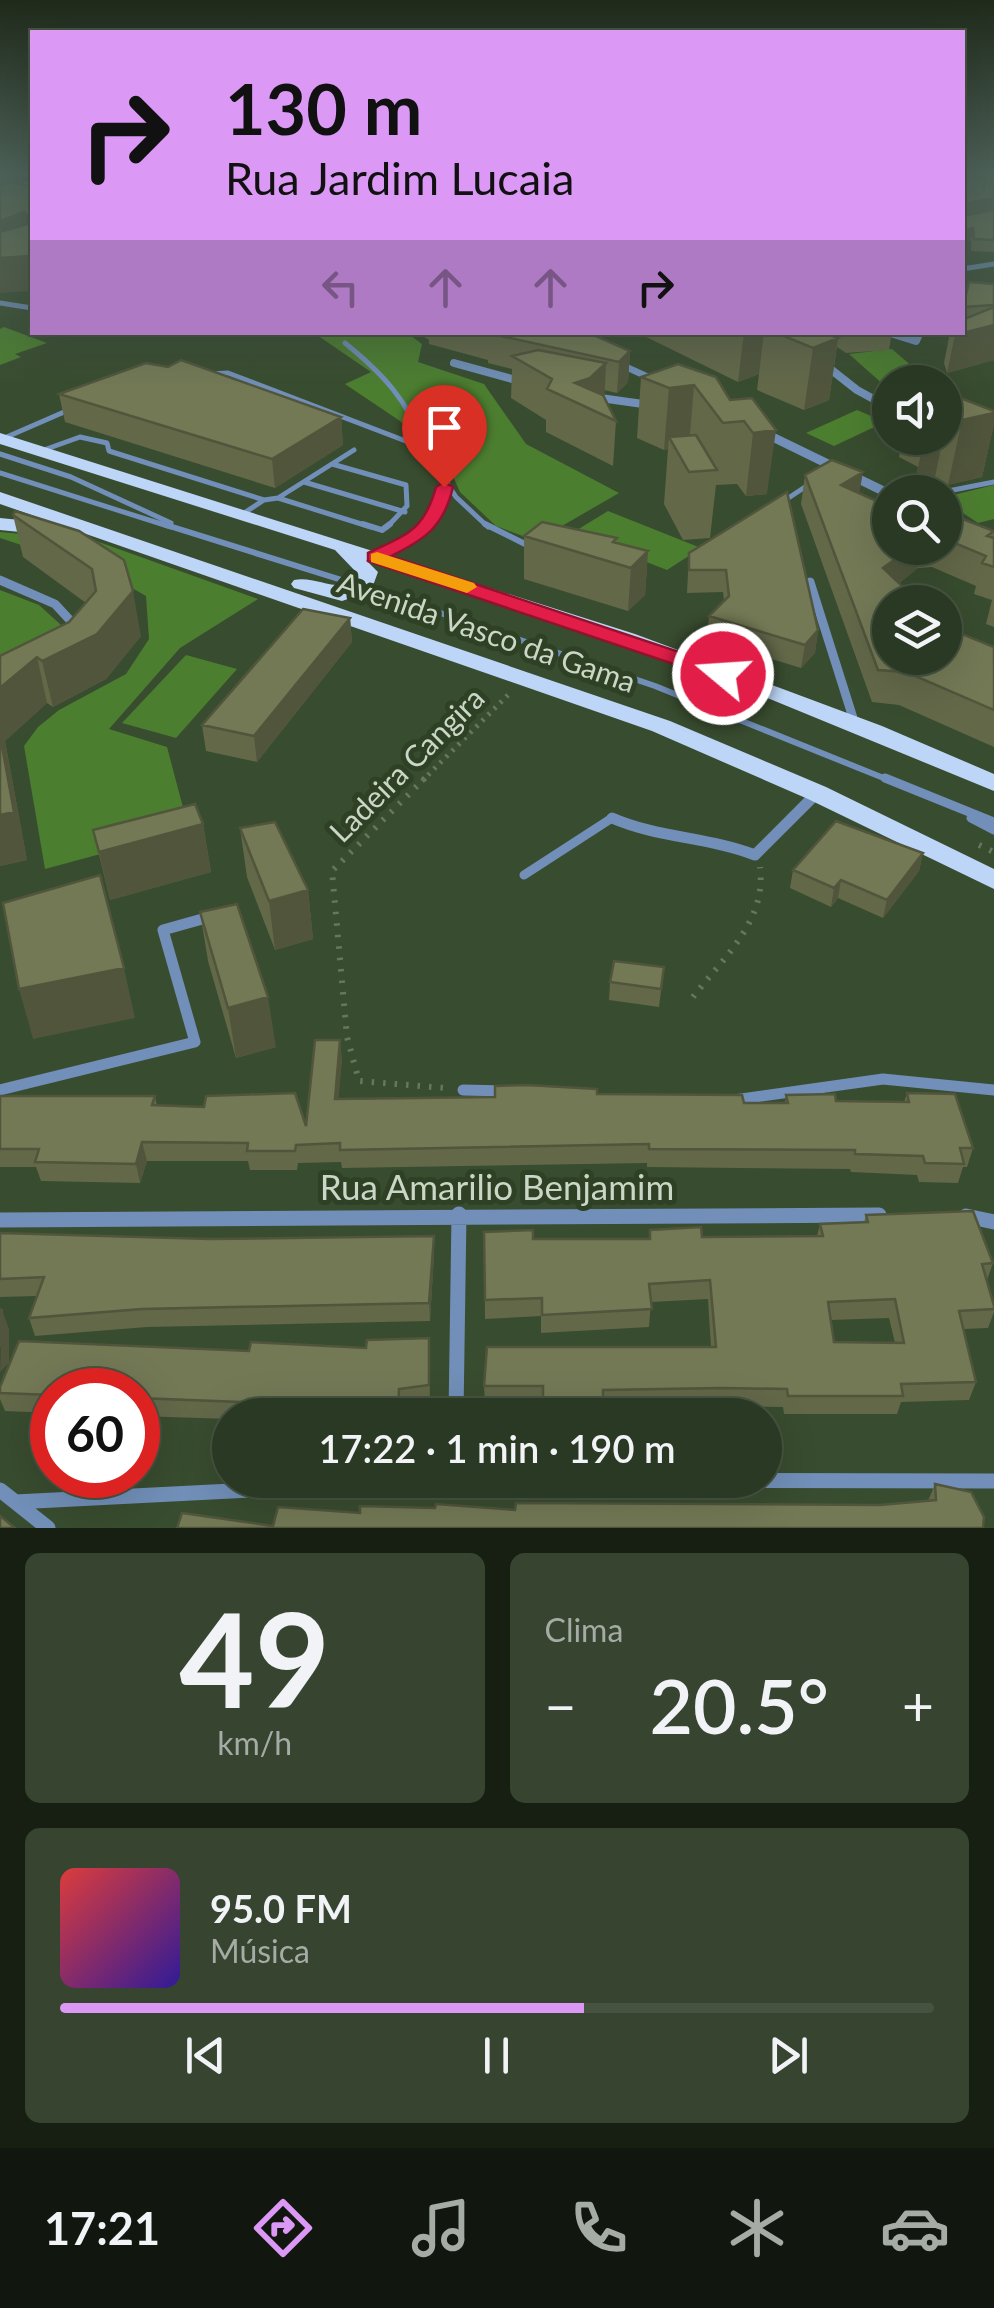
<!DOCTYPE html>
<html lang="pt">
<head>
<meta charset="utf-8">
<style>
  :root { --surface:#2a3923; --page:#364430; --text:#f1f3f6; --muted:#a5aca6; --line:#465341; --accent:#db99f5 }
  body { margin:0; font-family:Lato,sans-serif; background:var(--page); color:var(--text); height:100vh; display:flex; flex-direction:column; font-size:38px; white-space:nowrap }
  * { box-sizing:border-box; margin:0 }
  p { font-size:32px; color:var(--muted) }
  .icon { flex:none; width:55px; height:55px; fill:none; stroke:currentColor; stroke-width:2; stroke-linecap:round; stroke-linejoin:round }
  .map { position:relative; height:1528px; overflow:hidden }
  .panel { display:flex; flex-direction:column; gap:25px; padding:25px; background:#171f13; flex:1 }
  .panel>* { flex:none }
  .hud { position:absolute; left:30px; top:30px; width:935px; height:305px; border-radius:0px; box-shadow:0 10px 40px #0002,0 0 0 2px var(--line); background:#db99f5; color:#111; overflow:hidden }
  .tools { position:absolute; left:872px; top:365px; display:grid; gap:20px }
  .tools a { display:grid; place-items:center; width:90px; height:90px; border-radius:50%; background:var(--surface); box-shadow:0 10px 40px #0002,0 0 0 2px var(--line); font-size:50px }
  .speed { position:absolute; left:30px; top:1368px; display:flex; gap:20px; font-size:50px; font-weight:700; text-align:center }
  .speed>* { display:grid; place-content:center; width:130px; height:130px; border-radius:50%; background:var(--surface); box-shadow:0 10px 40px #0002,0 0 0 2px var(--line); line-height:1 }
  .speed .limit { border:15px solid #d22; background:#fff; color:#111 }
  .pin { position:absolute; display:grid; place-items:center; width:85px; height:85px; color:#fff; margin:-102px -42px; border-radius:50% 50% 50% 0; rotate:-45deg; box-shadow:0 0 10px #0007 }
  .pin .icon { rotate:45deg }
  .me { position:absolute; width:110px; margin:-55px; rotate:288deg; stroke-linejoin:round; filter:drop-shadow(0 0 8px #0008) }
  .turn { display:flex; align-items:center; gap:35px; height:210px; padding:0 30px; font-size:45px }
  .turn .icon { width:130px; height:130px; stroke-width:2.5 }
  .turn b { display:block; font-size:70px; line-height:85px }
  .lanes { display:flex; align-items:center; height:95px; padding:0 30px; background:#0003; justify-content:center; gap:50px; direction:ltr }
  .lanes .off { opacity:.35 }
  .big { font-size:75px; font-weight:600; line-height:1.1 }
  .panel .card { flex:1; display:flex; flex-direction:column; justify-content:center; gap:15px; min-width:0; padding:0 35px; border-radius:15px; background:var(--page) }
  .panel .dial { align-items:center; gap:0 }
  .dial b { font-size:130px; line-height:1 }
  .song { display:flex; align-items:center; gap:30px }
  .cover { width:120px; height:120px; border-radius:15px; background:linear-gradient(135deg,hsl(0 70% 55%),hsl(250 70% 35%)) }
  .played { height:10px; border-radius:5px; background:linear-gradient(90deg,var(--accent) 60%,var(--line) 60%) }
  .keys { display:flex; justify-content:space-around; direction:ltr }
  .heat { display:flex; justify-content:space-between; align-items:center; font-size:55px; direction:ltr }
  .panel .tiles { flex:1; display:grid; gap:25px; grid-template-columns:1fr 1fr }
  .card:last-child { grid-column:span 2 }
  .trip { position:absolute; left:212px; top:1398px; width:570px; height:100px; border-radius:50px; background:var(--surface); box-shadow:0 10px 40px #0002,0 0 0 2px var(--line); font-weight:600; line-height:100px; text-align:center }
  .tabs { display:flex; height:160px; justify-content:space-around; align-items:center; background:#11170e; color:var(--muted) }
  .tabs .icon { width:70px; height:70px }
  .tabs .selected { color:var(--accent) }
  .tabs b { font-size:45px; color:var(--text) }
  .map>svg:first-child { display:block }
  .green { fill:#4c7e30 }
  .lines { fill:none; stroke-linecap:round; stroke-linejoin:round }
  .path-far1 { stroke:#65775d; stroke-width:5; stroke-dasharray:2.5 6; stroke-linecap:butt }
  .path { stroke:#65775d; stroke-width:6; stroke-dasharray:2.5 9; stroke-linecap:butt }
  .service-far3 { stroke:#718fb8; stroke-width:4 }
  .service-far2 { stroke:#718fb8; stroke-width:5 }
  .service-far1 { stroke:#718fb8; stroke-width:6 }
  .service { stroke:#718fb8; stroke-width:9 }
  .minor-far4 { stroke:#718fb8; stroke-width:5 }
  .minor-far3 { stroke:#718fb8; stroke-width:8 }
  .minor-far2 { stroke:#718fb8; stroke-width:9 }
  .minor-far1 { stroke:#718fb8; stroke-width:11 }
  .minor { stroke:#718fb8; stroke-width:15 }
  .tertiary { fill:#718fb8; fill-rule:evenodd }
  .primary { fill:#bdd6f7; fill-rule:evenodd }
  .wall { fill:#636849; fill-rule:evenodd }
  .shaded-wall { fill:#50553c }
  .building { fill:#737955; stroke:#50553c; stroke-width:2.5; fill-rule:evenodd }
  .route { fill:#e11d48; stroke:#92132f; stroke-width:2.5 }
  .slow { fill:#f59e0b }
  .labels { text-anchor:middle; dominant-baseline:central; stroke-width:10; stroke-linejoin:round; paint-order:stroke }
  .street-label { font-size:30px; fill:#cbd7c6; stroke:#2e4125 }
  .near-street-label { font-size:35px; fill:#cbd7c6; stroke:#2e4125 }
</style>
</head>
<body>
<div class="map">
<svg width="994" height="1528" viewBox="0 0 994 1528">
  <rect width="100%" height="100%" fill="#384c2f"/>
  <!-- green -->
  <path class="green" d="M4,327L47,343L15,354L21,357L0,365V329Z
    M314,333H407L422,344L418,362L484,384L526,444L619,493L536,541L496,526L460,492L447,463L400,421L345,384L371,372Z
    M892,349L929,381L885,386L849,354Z
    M857,410L885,422L834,446L806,433Z
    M994,485V519L978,523L945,501V497Z
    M608,511L701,548L667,570L572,533Z
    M0,532L96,541L258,599L180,648L109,729L167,747L189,830L45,869L24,746L38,727L59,710L126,674L149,639L146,596L104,572L0,538Z
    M0,590L39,605L61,625L55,647L0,676Z
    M186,655L237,669L176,738L122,723Z"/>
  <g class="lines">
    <!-- path-far1 -->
    <path class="path-far1" d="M422,781L509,694"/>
    <!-- path -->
    <path class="path" d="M425,778L332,871L347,1037L359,1081L445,1088
      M979,845L994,852
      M693,997C723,958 767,921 760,867"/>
    <!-- service-far3 -->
    <path class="service-far3" d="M0,189L32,183"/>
    <!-- service-far2 -->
    <path class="service-far2" d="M345,343C382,373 410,402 424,448
      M210,374L228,373L424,448L456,497L488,527
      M2,439L71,409
      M41,451L80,437L107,443L109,451L264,500L241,515
      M0,454L71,477L171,523
      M332,464L406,485L407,506L387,527
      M0,473L171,527
      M304,482L405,512
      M943,492L994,482
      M278,498L354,450
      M264,500L278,498L371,527
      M781,503L811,483
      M425,527L436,513L445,487"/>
    <!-- service-far1 -->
    <path class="service-far1" d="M163,524L364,587L655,686L891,781
      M363,524L382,530L390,524
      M485,524L533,548
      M375,557L410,539L428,524"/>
    <!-- service -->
    <path class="service" d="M885,778L994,822
      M971,818L994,830
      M524,875L612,818"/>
    <!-- minor-far4 -->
    <path class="minor-far4" d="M962,269L994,264
      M0,303L32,308"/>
    <!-- minor-far3 -->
    <path class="minor-far3" d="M887,332L916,341L920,332
      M454,363L523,382
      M824,364L857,390L890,408
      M593,397L650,405"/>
    <!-- minor-far2 -->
    <path class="minor-far2" d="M0,580L55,604L79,630
      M810,582L854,721"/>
    <!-- minor-far1 -->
    <path class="minor-far1" d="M612,818C658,838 708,837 755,855L817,793
      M0,1090L195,1042L163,930L213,916
      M463,1090L507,1091
      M734,1100L883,1079L994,1090"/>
    <!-- minor -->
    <path class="minor" d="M966,1216L994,1222
      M0,1220L879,1215
      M456,1415L459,1214
      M588,1480L994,1481
      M0,1490L48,1528
      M15,1502L451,1480"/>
    <!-- tertiary -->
    <path class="tertiary" d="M610,356L667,382L669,384L659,386L606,361L604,359Z
      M750,425H758L896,492H890V498L885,497L750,431Z"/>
    <!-- primary -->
    <path class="primary" d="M0,433L635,634L882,726L994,774V791L743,688L366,560L378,572L371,591L342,601L294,588L291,584L294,580C315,576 333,591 355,583L357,573L335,550L0,444Z
      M0,492L670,721L826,787L994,869V889L808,799L652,731L0,504Z
      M0,518L50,523L60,529L50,535L0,530Z"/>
  </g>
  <!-- wall -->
  <path class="wall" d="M962,174H972L964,182L980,178L984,187L986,176L994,174V209L964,215L994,210V252L971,251V240L962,242Z
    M969,282L994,284V360L947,373L944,363L950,332H962V312Z
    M417,332H587L630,351L628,382L617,393L604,390V397L616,421L613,466L546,432V420L511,398L512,369L488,363V360L429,344V340Z
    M636,332H892L889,350L846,353L837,347L829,400L804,410L757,390L759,374L738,382Z
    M678,364L730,400L752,398L767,494L746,496L737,484L716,485L710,538L683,540L664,504L668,449L664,450L637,438L641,377Z
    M945,392L994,411V424L982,477L948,485L935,477L915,483L918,467L899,457L903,438H945Z
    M59,394L341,417L343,445L275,488L65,422Z
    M805,475L860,493L890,548H945V523L994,531V627L986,624L992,600L974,594L976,586L932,567L918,568L899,583L890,602L994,647V747L899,705L872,702L801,504Z
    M787,492L818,630L815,653L801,668L707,639L709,616L724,601L723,592L687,593L689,553Z
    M13,515L79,531L141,636L106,679L53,707L47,703L5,741L27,860L0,866V656L69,622L86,603L23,557Z
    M524,536L648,551L645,595L628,611L524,579Z
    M350,618L352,642L257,762L206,751L202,725Z
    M203,824L211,872L110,900L93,830Z
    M240,828L308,890L313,939L275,950L247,877Z
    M923,853L919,871L883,918L838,898L831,907L790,888L793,870Z
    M200,912L276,1047L236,1058L208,961Z
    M664,967L659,1007L609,1000L610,982Z
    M342,1058L338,1099L495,1097L597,1094L744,1103H785L786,1095L836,1101L904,1102L907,1093L973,1148L967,1167H963L958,1183L919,1182L917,1175L851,1172L850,1169L647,1167V1163L342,1168L341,1162L298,1163L297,1170H250L248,1161H147L140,1183L41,1181L36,1167H0V1096H155L157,1106L306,1126Z
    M866,1215L993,1263L987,1280L994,1306V1312L988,1328L964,1329L976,1382L969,1400L901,1402L897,1414H784L783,1407L718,1406L602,1408L601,1415H542V1404H485L484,1386L711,1347L708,1299L651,1302L649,1327L541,1333V1316L485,1319L484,1232L533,1239H649L650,1230L702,1237L817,1236L820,1224L864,1222ZM889,1318L895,1343L834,1342L831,1320Z
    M0,1233L434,1255L430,1321L147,1327L35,1336L29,1318L37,1296L0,1297Z
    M429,1338L430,1403L400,1407V1415H230V1419L138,1416V1390H52V1413L5,1411L0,1399V1387L249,1351L366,1348Z
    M935,1484L983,1528L273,1526L360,1513L880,1505L928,1501Z"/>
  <!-- shaded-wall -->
  <path class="shaded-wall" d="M962,174H972L962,183Z
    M994,198V209L962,216V204Z
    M24,212L31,245L0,256V221Z
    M973,228L971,240L962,242V231Z
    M32,247V291L0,293V258Z
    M994,325V360L947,373L955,335Z
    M744,332H764L759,374L738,382Z
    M838,338L829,400L804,410L813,348Z
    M630,351L628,382L617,393L619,362Z
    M606,363L604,406L575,383Z
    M694,385L689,446L669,437L668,449L664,450L669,388Z
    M994,413V424L982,477L948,485L962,420Z
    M341,417L343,445L275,488L272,459Z
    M776,430L767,494L746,496L753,433Z
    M924,438H943L935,477L915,483Z
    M863,472L858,501L841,485Z
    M911,548H923L918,568L877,599L883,568Z
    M648,551L645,595L628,611L631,568Z
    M133,591L141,636L106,679L53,707L42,661Z
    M350,618L352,642L257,762L254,736Z
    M818,630L815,653L801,668L805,645Z
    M37,657L47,703L5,741L27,860L0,866V688Z
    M203,824L211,872L110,900L99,852Z
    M923,853L919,871L883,918L887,900Z
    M841,880L838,898L831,907L834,888Z
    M308,890L313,939L275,950L269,901Z
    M124,968L135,1018L33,1039L19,989Z
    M268,997L276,1047L236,1058L228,1008Z
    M340,1040L342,1058L337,1117L335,1099Z
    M142,1142L147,1161L140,1183L136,1164Z
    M434,1236V1255L430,1321L429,1303Z
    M2,1310L9,1329V1363L0,1372Z"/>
  <!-- building -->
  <path class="building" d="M994,174V198L962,204V182L980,178L984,187L986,176Z
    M13,182L32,187V247L31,248L30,256L0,258V232L28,224L32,218L24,212L0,221V185Z
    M994,210V240L974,239L973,228L962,231V216Z
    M969,282L994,284V305L963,307Z
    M994,307V325L955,335L954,332H962V320Z
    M491,332H587L630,351L619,362L488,333Z
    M774,332H822L838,338L813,348Z
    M538,350L606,363L590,378L575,383L603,395L616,421L547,389L552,379L512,356Z
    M181,360L341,417L272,459L59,394L146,363L168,367Z
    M678,364L716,377L730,400L752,398L776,430L753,433L744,421L723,423L694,385L669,388L641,377Z
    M945,392L994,411V413L962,420L948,413H945Z
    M696,435L717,470L689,472L669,437Z
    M832,460L863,472L841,485L890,507V548H911L883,568L919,602H890V658H945V627L994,647V710L906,672L878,670L805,475Z
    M787,492L818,630L805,645L709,616L729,596L726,570H689V553Z
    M15,511L79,531L124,560L133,591L97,634L42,661L37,657L0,688V656L69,622L96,591L92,569L13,515Z
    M960,518L994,531L987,536L994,538V567L982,563L986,556L945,539V523Z
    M542,522L617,538L613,542L648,551L631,568L524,536Z
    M303,609L350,618L254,736L202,725Z
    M0,735L14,812L0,815Z
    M195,804L203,824L99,852L93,830Z
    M836,821L923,853L887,900L841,880L834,888L793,870Z
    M275,822L308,890L269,901L240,828Z
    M100,875L124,968L19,989L3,903Z
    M237,904L268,997L228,1008L200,912Z
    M614,961L664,967L661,989L610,982Z
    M315,1040H340L335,1099L495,1097V1086L527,1085L597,1089V1094L742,1095L744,1103H788L786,1095L835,1094L836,1101L909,1102L907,1093L955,1094L973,1148H960L964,1164L925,1163L923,1156L855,1154V1150L649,1149V1144L340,1150V1143L296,1145L295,1151H247L248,1143L142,1142L136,1164L35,1162L39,1149H0V1096H155L152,1105L204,1107L206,1096L295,1093L306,1126Z
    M973,1211L993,1263L982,1264L994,1306V1309L959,1311L976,1382L901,1384L903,1396H788L787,1389L721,1388L603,1390V1398L543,1399V1386H484L487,1347H716L710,1280L649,1284L652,1309L542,1315V1298L485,1300L484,1232L533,1230V1239H650V1230L701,1227L702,1237L823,1236L820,1224L868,1222L866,1215ZM895,1299L904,1343L834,1342L828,1302Z
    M0,1233L210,1239L434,1236L429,1303L142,1309L29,1318L44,1277L0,1279Z
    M0,1309L2,1310V1344L0,1346Z
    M429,1338V1385L399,1389L398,1415H237L240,1402L138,1398V1390H52V1395L0,1393V1387L19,1341L249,1351L251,1342L366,1348L367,1340Z
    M935,1484L971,1492L984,1517L983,1528H177L182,1513L273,1526L278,1507L360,1513V1506L435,1508L436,1504L515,1510L516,1503L880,1505L936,1500Z
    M0,1516L15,1528H0Z"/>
  <!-- sky -->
  <linearGradient id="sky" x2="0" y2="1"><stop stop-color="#1f2a1a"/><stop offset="0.45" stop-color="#4d6158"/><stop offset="1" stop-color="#4d6158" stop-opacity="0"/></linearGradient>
  <rect width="994" height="388" fill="url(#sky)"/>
  <!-- route -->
  <path class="route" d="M444,482L453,487C444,526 426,539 391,556L730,669L733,674L723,680L715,678L368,561V553C406,535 424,531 436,487Z"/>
  <!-- slow -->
  <path class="slow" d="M377,552L474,583L477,587L467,593L371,562V554Z"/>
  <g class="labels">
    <!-- street labels -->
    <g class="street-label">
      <text transform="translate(487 631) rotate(19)">Avenida Vasco da Gama</text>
      <text transform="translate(406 764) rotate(-45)">Ladeira Cangira</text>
    </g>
    <!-- near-street labels -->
    <g class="near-street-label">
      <text x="497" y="1186">Rua Amarilio Benjamim</text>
    </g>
  </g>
</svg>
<div class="tools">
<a><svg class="icon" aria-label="sound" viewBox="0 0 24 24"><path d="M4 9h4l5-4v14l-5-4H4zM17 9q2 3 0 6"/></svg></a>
<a><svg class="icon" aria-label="search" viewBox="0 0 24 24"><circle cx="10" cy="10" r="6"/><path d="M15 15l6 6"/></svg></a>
<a><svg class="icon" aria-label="layers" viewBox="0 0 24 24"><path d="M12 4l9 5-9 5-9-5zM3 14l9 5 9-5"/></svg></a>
</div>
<div class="speed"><div class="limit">60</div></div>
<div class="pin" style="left:444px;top:487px;background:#d93025"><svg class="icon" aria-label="arrive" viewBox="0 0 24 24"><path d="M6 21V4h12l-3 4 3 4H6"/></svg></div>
<svg class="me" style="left:723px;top:674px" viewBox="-20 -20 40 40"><circle r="17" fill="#e11d48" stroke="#fff" stroke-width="3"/><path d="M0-11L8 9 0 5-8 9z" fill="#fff"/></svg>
<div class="trip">17:22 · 1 min · 190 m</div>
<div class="hud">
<div class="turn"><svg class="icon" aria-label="right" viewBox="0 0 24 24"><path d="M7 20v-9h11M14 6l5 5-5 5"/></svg><div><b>130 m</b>Rua Jardim Lucaia</div></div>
<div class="lanes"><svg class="icon off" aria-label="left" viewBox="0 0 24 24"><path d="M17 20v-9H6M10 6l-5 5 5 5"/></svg><svg class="icon off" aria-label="ahead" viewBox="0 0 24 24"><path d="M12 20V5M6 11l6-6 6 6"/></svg><svg class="icon off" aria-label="ahead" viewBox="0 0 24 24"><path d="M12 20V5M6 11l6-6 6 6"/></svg><svg class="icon" aria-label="right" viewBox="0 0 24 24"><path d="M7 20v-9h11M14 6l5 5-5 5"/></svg></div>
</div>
</div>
<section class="panel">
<div class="tiles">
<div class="card dial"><b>49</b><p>km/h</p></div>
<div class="card"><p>Clima</p>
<div class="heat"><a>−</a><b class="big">20.5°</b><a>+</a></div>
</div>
<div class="card">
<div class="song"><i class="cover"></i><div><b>95.0 FM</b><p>Música</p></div></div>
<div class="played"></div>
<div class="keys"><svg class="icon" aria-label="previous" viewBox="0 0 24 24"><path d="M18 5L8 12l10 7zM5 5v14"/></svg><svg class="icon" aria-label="pause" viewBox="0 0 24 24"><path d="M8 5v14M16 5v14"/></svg><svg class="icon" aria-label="next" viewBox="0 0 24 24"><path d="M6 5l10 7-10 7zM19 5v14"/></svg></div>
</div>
</div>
</section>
<nav class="tabs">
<b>17:21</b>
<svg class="icon selected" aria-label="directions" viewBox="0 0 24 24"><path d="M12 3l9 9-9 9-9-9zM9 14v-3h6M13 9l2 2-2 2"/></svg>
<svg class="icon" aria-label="music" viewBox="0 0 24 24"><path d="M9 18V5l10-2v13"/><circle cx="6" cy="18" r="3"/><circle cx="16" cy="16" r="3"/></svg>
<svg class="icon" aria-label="phone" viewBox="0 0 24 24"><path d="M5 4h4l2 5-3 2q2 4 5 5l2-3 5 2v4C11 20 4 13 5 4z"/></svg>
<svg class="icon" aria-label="climate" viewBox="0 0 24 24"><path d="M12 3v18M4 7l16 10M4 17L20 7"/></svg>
<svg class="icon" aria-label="car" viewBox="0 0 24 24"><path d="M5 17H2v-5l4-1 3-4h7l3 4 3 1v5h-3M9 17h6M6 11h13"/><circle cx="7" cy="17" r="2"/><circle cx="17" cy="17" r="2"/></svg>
</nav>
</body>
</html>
